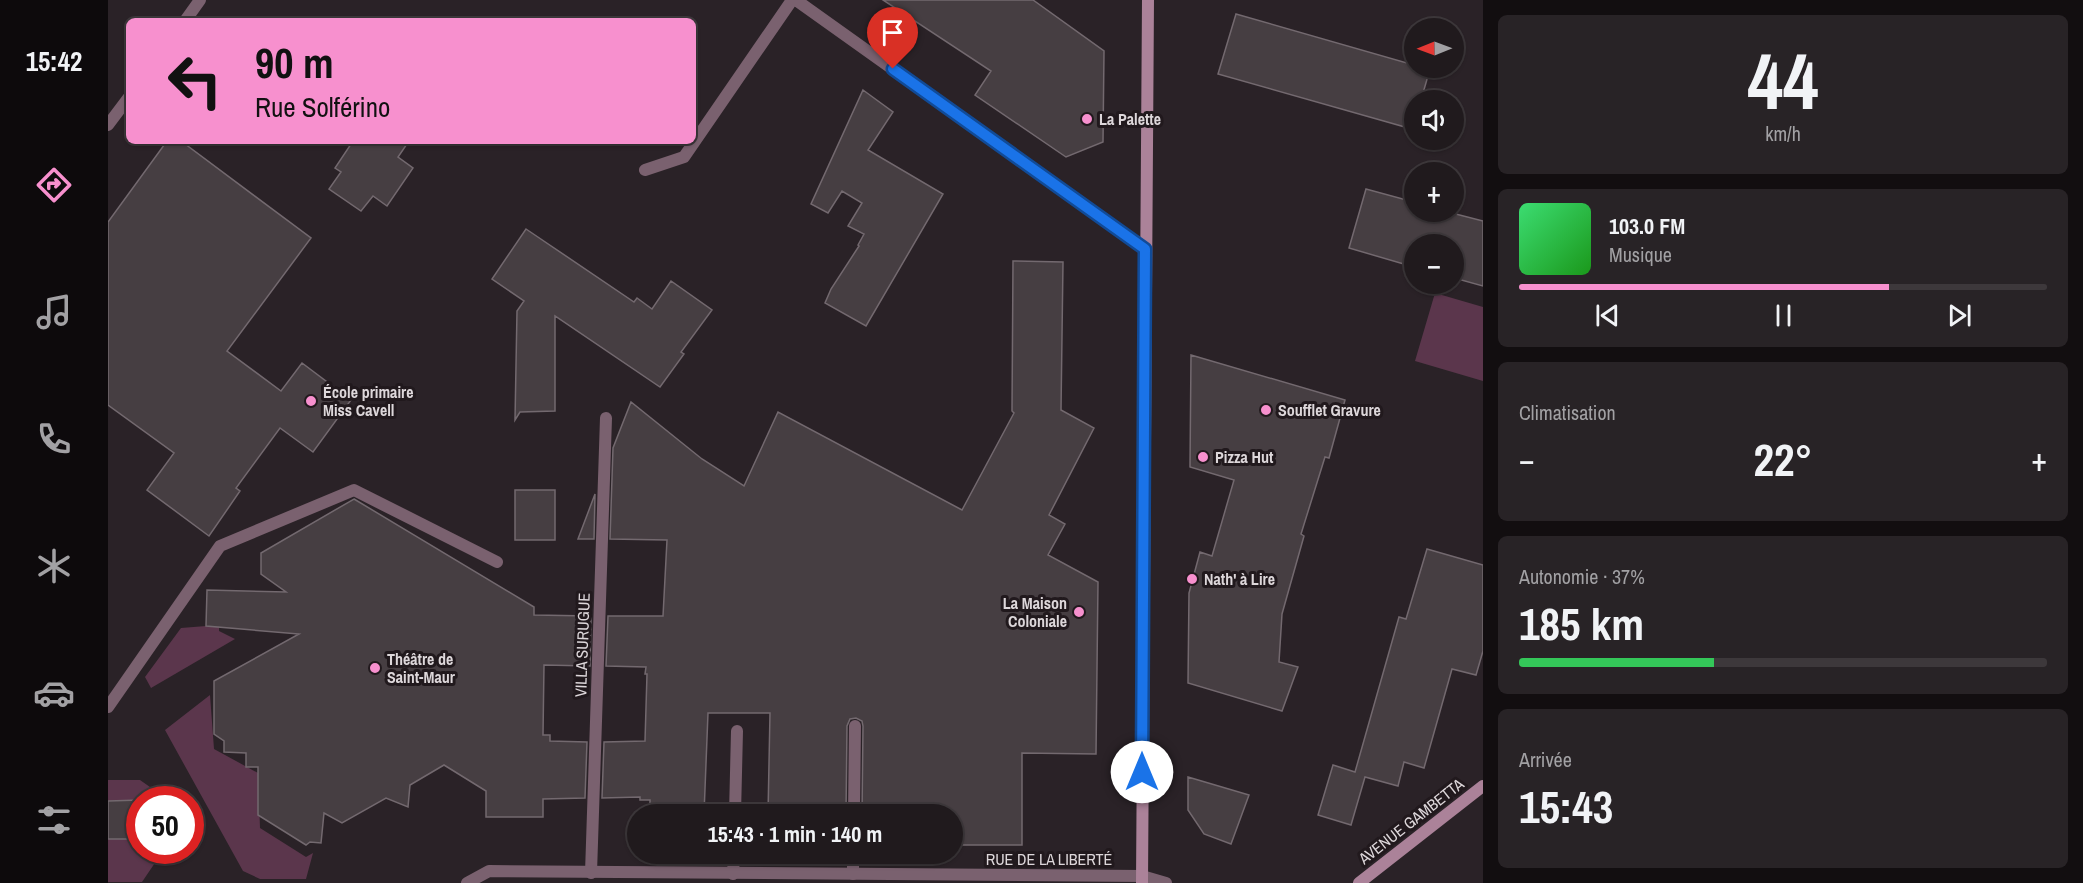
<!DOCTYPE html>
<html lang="fr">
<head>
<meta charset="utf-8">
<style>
  :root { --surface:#201a1d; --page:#282326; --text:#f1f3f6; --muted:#a2a1a4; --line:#3d383b; --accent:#f790ce }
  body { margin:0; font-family:"Archivo Narrow",sans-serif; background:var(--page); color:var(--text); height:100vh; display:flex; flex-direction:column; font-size:22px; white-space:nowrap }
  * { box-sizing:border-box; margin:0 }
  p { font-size:20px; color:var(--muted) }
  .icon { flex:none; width:33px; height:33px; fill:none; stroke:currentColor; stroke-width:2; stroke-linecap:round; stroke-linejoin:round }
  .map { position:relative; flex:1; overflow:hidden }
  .panel { display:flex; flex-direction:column; gap:15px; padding:15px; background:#120e10; width:600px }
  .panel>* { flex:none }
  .guide { position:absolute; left:18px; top:18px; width:570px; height:126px; border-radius:9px; box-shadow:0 2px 4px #0004,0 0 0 2px var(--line); background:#f790ce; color:#111; overflow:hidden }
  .needle { width:39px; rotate:269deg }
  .tools { position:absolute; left:1296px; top:18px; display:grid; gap:12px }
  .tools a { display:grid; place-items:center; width:60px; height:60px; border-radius:50%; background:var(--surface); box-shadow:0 2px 4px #0004,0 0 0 2px var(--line); font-size:30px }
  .speed { position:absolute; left:18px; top:786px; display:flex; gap:12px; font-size:30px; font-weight:700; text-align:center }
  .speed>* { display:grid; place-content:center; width:78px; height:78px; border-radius:50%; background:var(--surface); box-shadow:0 2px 4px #0004,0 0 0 2px var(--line); line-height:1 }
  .speed .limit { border:9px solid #d22; background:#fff; color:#111 }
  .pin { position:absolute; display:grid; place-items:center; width:51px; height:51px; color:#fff; margin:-62px -26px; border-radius:50% 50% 50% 0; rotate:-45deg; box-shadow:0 0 6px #0007 }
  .pin .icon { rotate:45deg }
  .me { position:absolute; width:66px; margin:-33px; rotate:0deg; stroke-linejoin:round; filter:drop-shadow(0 0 4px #0008) }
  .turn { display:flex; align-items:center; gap:21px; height:126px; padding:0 30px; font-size:27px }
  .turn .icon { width:78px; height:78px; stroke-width:2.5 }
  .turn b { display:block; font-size:42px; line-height:51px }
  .big { font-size:45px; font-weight:800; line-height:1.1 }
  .panel .tile { flex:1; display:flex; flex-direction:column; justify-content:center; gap:9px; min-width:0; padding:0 21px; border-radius:9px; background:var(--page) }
  .panel .dial { align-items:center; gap:0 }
  .dial b { font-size:78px; line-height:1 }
  .song { display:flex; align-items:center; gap:18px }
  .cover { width:72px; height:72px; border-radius:9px; background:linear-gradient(135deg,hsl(140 70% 55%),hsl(120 70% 35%)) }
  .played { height:6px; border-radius:3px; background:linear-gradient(90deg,var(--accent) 70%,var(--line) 70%) }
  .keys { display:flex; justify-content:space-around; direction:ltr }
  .heat { display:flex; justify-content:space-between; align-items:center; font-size:33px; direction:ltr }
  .charge { height:9px; border-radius:4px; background:linear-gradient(90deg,#34c759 37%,var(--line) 0) }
  .trip { position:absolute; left:519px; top:804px; width:336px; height:60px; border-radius:30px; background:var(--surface); box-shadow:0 2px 4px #0004,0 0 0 2px var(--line); font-weight:800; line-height:60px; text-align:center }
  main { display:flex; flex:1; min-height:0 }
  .tab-bar { display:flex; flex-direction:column; width:108px; justify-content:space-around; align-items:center; background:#0d0a0c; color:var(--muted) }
  .tab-bar .icon { width:42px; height:42px }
  .tab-bar .on { color:var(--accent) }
  .tab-bar b { font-size:27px; color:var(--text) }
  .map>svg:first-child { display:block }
  .green { fill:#5b364c }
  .building { fill:#463e42; stroke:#73696f; stroke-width:1.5 }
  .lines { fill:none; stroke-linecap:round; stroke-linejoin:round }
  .lane { stroke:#7a616f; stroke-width:12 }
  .street { stroke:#7a616f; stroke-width:12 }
  .secondary { stroke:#ab8299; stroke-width:12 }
  .route-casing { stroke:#114b97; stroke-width:15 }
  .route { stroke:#1a73e8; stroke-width:10 }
  .poi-dot { fill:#f790ce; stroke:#21191d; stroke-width:2 }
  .labels { text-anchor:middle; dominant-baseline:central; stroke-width:6; stroke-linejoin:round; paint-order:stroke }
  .poi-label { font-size:16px; font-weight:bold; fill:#ddd7da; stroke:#21191d; text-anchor:start }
  .street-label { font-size:16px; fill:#ddd7da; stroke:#21191d }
</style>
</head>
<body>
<main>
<nav class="tab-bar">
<b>15:42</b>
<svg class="icon on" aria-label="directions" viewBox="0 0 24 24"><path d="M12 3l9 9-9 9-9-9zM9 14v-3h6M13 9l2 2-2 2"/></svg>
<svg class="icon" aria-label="music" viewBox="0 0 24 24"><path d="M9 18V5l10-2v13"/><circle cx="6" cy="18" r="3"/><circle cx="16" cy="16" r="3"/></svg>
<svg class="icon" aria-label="phone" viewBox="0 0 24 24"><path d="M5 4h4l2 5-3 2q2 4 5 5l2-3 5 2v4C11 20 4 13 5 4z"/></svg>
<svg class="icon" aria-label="climate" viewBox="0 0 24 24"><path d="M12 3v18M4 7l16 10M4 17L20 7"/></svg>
<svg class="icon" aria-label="car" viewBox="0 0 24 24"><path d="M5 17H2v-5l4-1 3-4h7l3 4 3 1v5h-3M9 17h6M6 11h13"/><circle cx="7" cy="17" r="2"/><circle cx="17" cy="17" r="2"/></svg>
<svg class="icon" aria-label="filters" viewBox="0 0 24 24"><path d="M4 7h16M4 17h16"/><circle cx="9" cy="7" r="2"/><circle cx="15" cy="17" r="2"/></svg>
</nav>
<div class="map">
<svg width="1375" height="883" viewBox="0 0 1375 883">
  <rect width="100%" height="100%" fill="#2a2227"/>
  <!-- green -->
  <path class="green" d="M1327,293L1375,307V381L1307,361Z
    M98,626L111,627V631L127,639L43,688L37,677L73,628Z
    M102,695L106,749L150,773L152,828L198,857L205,853L198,879H152L135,871L57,730Z
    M0,780H32L59,799L0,801Z
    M0,839H31L32,850L55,851L34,882H0Z"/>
  <!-- building -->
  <path class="building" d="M775,0H925L996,51L995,142L958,157L867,95L883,71Z
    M1128,14L1306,65V68L1322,69L1313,100H1306V122L1304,129L1110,74Z
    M755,90L785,112L760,150L835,194L758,326L717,303L723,289L751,246L750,245L756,234L740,226L754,203L734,191L720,213L703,204Z
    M59,141H73L203,238L119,351L173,391L194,363L243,400L205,452L172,428L128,488L132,491L101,536L39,490L66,453L0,405V222Z
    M245,141H301L290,157L305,168L279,206L265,196L253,211L221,189L233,172L227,168Z
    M1258,189L1306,202V212H1340L1375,221V286L1346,278V244H1306V267L1241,248Z
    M418,229L526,302L529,298L544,309L563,281L604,310L573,352L576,354L552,387L447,316V411L412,412L407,420L409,311L416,301L384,279Z
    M905,261L955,262L953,410L986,428L941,515L957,524L940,555L990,582L988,754L914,753V845H844V814H754L755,726L754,721L748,718L742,719L739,726L738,814H660L662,713H600L596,814H548V812L542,811V800H532V797L494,798L496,742L537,741L539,674H537L538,667L498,666L500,616H555L559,540L502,539L505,448L523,402L594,459L636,486L670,412L854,510L906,413L904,411Z
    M1083,355L1237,400L1221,458L1217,457L1193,534L1196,536L1174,614L1171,662L1190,667L1174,711L1080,683L1081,593L1092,552L1104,556L1126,480L1082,467Z
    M407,490H447V540H407Z
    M487,494L486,539H470Z
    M246,499L426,607V615L483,616L482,666L436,665L435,735H442V741L479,742L477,798L435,799V817H378V791L336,765L302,785L300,807L278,798L234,823L216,813L213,843L202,842L198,845L150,815V767H138V753L116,752V741L106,734V681L191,634L98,626L99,590L178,592L153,574V553Z
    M1319,549L1375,565V651L1368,675L1344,669L1316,768L1296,762L1290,786L1257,777L1243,825L1210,815L1225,765L1247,772L1291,617L1298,619Z
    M1080,777L1141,795L1123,844L1096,834L1080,810Z
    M32,800V839H0V801Z"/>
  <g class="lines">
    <!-- lane -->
    <path class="lane" d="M0,707L112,546L246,490L389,562
      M627,814L629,731
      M746,814L747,726
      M483,873L498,418
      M625,874L626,854
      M745,874V854"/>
    <!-- street -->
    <path class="street" d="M688,0L1037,249
      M77,21L92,0
      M0,125L21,97
      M537,170L576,157L684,0
      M359,883L381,871L1034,876L1058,883"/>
    <!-- secondary -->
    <path class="secondary" d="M1034,883L1040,0
      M1251,883L1375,786"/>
  </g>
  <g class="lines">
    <!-- route casing -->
    <g class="route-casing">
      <path id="route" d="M785,69L1037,249L1034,772"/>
    </g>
    <!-- route -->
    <use href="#route" class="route"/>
  </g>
  <!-- markers -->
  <g class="poi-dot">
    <circle cx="979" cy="119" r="6"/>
    <circle cx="203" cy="401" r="6"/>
    <circle cx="1158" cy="410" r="6"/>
    <circle cx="1095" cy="457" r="6"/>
    <circle cx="1084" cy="579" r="6"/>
    <circle cx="971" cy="612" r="6"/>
    <circle cx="267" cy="668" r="6"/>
  </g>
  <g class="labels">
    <!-- poi labels -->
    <g class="poi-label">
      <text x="991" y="119">La Palette</text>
      <text x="215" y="392">École primaire<tspan x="215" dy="18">Miss Cavell</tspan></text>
      <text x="1170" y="410">Soufflet Gravure</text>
      <text x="1107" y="457">Pizza Hut</text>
      <text x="1096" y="579">Nath' à Lire</text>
      <text x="959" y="603" text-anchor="end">La Maison<tspan x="959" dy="18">Coloniale</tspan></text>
      <text x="279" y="659">Théâtre de<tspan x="279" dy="18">Saint-Maur</tspan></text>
    </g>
    <!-- street labels -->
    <g class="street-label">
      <text transform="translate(474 645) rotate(-88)">VILLA SURUGUE</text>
      <text transform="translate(1303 821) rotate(-38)">AVENUE GAMBETTA</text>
      <text x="941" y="859">RUE DE LA LIBERTÉ</text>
    </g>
  </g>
</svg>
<div class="tools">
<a><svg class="needle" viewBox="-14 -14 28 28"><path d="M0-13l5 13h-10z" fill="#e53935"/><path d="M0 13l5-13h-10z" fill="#a2a1a4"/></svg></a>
<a><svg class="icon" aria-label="sound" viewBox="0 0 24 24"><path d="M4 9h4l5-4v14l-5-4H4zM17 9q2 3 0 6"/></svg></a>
<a>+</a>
<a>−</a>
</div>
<div class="speed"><div class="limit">50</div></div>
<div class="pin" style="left:785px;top:69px;background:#d93025"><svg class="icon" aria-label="arrive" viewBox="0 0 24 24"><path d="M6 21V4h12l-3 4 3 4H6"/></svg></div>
<svg class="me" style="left:1034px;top:772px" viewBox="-20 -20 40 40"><circle r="19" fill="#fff"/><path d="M0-13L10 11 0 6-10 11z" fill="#1a73e8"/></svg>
<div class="trip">15:43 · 1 min · 140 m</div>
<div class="guide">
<div class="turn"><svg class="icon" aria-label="left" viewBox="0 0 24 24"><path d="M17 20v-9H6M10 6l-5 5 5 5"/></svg><div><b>90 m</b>Rue Solférino</div></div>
</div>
</div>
<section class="panel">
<div class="tile dial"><b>44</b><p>km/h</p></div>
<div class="tile">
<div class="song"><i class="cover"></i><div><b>103.0 FM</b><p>Musique</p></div></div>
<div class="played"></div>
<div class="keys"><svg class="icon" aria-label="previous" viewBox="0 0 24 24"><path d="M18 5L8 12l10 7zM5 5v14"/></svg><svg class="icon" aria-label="pause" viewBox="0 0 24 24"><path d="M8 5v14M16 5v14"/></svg><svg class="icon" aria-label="next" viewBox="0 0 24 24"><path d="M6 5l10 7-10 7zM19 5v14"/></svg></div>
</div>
<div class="tile"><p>Climatisation</p>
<div class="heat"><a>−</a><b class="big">22°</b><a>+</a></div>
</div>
<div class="tile"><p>Autonomie · 37%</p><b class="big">185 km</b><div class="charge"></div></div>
<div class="tile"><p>Arrivée</p><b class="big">15:43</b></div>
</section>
</main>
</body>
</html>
